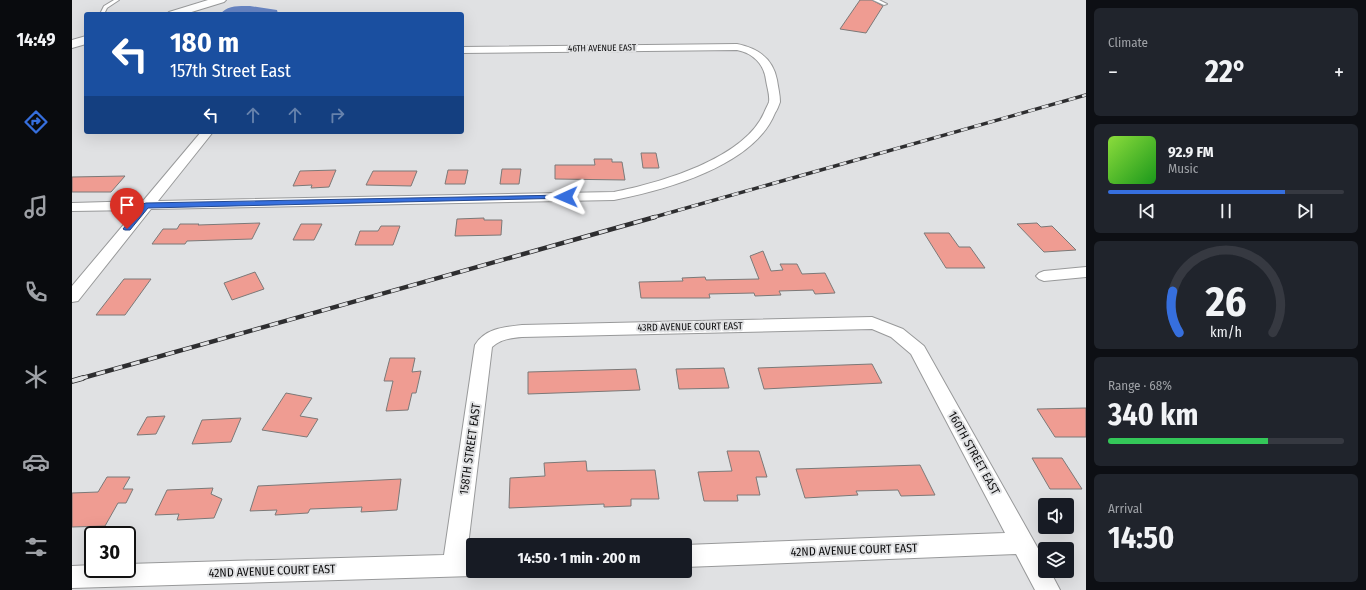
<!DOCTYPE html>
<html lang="en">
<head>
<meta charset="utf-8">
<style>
  :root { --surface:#171b24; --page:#20242c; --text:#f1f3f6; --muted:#9ea1a6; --line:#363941; --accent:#366fde }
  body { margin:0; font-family:"Fira Sans Condensed",sans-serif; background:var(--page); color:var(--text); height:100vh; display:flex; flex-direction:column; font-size:15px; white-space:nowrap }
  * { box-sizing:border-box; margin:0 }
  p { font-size:13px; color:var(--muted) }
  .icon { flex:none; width:22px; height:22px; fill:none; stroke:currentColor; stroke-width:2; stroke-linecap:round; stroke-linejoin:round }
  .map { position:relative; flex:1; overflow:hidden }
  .sheet { display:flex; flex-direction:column; gap:8px; padding:8px; background:#0d0f14; width:280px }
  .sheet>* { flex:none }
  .guide { position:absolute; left:12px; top:12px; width:380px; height:122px; border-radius:4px; box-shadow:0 4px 16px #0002; background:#1a4fa0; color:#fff; overflow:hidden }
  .controls { position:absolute; left:966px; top:498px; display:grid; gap:8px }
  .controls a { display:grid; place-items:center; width:36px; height:36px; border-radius:4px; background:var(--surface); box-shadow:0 4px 16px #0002; font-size:20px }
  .speed { position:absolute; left:12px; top:526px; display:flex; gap:8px; font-size:20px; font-weight:700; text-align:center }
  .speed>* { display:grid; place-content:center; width:52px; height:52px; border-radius:50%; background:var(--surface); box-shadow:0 4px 16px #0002; line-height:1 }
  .speed .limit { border:2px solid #111; border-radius:6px; background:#fff; color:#111 }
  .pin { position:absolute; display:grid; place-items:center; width:34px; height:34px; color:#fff; margin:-41px -17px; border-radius:50% 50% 50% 0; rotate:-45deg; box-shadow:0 0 4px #0007 }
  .pin .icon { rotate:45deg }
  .me { position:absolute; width:44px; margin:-22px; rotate:269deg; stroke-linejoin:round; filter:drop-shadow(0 0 3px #0008) }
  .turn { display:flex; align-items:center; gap:14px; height:84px; padding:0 20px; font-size:18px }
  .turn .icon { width:52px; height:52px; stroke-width:2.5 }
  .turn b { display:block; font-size:28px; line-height:34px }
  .lanes { display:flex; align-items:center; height:38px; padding:0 20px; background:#0003; justify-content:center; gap:20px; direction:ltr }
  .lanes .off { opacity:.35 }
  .big { font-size:30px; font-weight:700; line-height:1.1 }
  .sheet .widget { flex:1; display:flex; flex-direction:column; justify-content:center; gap:6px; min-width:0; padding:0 14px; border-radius:6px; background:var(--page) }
  .sheet .dial { align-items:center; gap:0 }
  .dial svg { height:104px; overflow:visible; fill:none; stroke:var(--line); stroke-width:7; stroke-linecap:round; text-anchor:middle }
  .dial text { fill:var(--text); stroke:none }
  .song { display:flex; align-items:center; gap:12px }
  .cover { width:48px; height:48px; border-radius:6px; background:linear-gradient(135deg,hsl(90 70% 55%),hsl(120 70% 35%)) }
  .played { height:4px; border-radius:2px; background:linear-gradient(90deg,var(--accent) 75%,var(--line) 75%) }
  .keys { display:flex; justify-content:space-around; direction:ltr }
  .heat { display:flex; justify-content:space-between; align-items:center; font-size:22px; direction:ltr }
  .charge { height:6px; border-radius:3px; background:linear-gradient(90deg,#34c759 68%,var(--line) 0) }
  .trip { position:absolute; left:394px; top:538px; width:226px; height:40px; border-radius:4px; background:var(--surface); box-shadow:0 4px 16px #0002; font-weight:700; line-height:40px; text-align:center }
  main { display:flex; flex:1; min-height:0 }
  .tab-bar { display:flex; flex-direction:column; width:72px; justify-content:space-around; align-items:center; background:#090b0e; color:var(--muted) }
  .tab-bar .icon { width:28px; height:28px }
  .tab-bar .active { color:var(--accent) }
  .tab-bar b { font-size:18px; color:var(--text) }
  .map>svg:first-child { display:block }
  .water { fill:#6885c3 }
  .building { fill:#ef9c92; stroke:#7b7978 }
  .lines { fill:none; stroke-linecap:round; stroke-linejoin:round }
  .service-casing { stroke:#98999a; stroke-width:2 }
  .minor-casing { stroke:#98999a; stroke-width:2 }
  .secondary-casing { stroke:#98999a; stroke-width:2 }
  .service { fill:#fff; fill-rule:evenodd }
  .minor { fill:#fff; fill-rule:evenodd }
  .secondary { fill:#fff; fill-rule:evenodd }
  .rail-far2-casing { stroke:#2e2e30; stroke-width:3.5 }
  .rail-far1-casing { stroke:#2e2e30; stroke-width:4.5 }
  .rail-casing { stroke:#2e2e30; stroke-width:5.5 }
  .rail-far2 { stroke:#e0e1e3; stroke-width:2.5; stroke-dasharray:7; stroke-linecap:butt }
  .rail-far1 { stroke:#e0e1e3; stroke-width:3; stroke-dasharray:9; stroke-linecap:butt }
  .rail { stroke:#e0e1e3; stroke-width:4; stroke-dasharray:12; stroke-linecap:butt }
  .route { fill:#366fde; stroke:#234890 }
  .labels { text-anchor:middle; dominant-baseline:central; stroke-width:4; stroke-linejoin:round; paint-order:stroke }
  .far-street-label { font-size:9px; fill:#0d0d0e; stroke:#e0e1e3 }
  .street-label { font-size:10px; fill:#0d0d0e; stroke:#e0e1e3 }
  .near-street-label { font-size:12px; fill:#0d0d0e; stroke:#e0e1e3 }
</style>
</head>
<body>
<main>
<nav class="tab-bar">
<b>14:49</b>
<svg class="icon active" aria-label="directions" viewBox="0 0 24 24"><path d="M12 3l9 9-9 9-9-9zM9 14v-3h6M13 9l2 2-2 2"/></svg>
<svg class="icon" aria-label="music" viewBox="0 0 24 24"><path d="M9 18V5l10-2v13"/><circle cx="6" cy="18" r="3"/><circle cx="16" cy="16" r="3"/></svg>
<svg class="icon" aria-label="phone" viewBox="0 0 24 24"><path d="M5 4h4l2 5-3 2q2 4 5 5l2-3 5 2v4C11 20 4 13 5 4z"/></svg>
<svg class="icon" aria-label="climate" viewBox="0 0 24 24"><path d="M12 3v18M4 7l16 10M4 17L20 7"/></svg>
<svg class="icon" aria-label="car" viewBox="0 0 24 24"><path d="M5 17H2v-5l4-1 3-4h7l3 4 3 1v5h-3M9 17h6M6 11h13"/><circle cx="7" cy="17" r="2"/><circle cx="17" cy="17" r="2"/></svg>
<svg class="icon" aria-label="filters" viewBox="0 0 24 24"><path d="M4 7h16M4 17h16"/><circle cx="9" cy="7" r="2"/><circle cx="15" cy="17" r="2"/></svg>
</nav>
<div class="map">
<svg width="1014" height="590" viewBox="0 0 1014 590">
  <rect width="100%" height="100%" fill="#e0e1e3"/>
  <!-- water -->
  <path class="water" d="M178,6L205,10L206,14H149C154,5 169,6 178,6Z"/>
  <!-- building -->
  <path class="building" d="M788,0H800L811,6L794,33L768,29Z
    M569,153H584L587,168H571Z
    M522,159H540V162H550L553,180L483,179V165H523Z
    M430,169H449L447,184H428Z
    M264,170L257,187L239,188L240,185L221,186L228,171Z
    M376,170H396L393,184H373Z
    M301,171H345L339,186L294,185Z
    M53,176L39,192H0V177Z
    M412,218V220H430L429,235L383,236L385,219Z
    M188,223L180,239L115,241L113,244H80L91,229H105L108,224H127L126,225Z
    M965,223L969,227L980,226L1004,250L972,252L945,224Z
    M229,224H250L242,240H221Z
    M309,226H328L321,245H283L288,231H306Z
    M852,233H877L887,247H898L913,268H874Z
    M691,251L699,271L711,270L708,264H725L730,274L753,273L763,293L743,294L741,290L707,291L709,295L683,296L682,293L637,294L638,298H569L567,282L611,281L610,278L633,277L634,280L687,279L678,256Z
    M183,272L192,289L160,300L152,283Z
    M52,279H79L53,315H24Z
    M318,358H343L340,372L349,371L344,393H340L336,410L314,411L321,381H312Z
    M800,364L810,383L692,389L686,368Z
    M652,368L657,388L607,389L604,369Z
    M564,369L568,390L456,394V372Z
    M214,393L240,398L228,416L246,419L235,437L190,430Z
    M1014,408V437H983L965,409Z
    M93,416L84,434L65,435L75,417Z
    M169,418L159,442L120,444L130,420Z
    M655,451H687L695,477H684L688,495H665L666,501H632L626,472L660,471Z
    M960,458H990L1010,489H978Z
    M514,461L515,471L583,470L587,499H559V506L532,507V504L437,508L438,478L473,476L472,463Z
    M848,465L863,495L829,496L826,490L784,491L786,495L733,498L724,469Z
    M35,477H58L51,489H61L54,503H46L33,526L0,527V493L26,492Z
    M329,479L325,510L289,512L290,507L238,509L236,513L203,515L205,510L178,511L186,486Z
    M141,488L139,494L150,499L142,518L105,520L107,514L83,515L95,490Z"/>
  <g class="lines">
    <!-- service casing -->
    <g class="service-casing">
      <path id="service" d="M42,0H47L35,8L32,14H28L32,6Z
        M801,0H807L815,4L812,5Z"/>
    </g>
    <!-- minor casing -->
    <g class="minor-casing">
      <path id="minor" d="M665,44C685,48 701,58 705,80C706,87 708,95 708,102C707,105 705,110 703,113C682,166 593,190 542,200L79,209L6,301L0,302V286L64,210L0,211V203L71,201L129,132H141L86,201L542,192C587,183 672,159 692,113C693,110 696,105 697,102C698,95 695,87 694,80C692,64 681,53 665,50L390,53V47Z
        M1014,267V277L972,281L967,279L964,276L967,273L972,271Z
        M800,317L831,329L852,346L973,561V571H978L988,590H963L944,554L613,567V545L933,533L839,354L819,337L800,329L450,337C439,338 429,339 420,347L395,554H401V571H410L401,576L0,588V566L21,565V569H55V564L372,555L403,345C413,328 433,327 450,325Z"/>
    </g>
    <!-- secondary casing -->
    <g class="secondary-casing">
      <path id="secondary" d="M136,0H154L152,2L113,14H95L97,12Z
        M14,36V44L0,48V40Z"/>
    </g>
    <!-- service -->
    <use href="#service" class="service"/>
    <!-- minor -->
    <use href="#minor" class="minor"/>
    <!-- secondary -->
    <use href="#secondary" class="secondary"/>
    <!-- rail-far2 casing -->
    <g class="rail-far2-casing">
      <path id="rail-far2" d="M579,218L1014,95"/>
    </g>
    <!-- rail-far1 casing -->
    <g class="rail-far1-casing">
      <path id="rail-far1" d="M7,379L583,217"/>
    </g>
    <!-- rail casing -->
    <g class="rail-casing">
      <path id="rail" d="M0,381L11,378"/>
    </g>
    <!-- rail-far2 -->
    <use href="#rail-far2" class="rail-far2"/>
    <!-- rail-far1 -->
    <use href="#rail-far1" class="rail-far1"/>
    <!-- rail -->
    <use href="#rail" class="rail"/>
  </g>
  <!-- route -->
  <path class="route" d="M494,195L498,197L497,198L76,208L58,230H53L51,229L71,204L74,203Z"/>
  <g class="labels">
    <!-- far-street labels -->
    <g class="far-street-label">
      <text transform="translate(530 48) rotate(-1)">46TH AVENUE EAST</text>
    </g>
    <!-- street labels -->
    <g class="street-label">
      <text transform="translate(618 327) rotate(-1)">43RD AVENUE COURT EAST</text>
    </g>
    <!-- near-street labels -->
    <g class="near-street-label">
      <text transform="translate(398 449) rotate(-82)">158TH STREET EAST</text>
      <text transform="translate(902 453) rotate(61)">160TH STREET EAST</text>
      <text transform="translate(782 550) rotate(-2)">42ND AVENUE COURT EAST</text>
      <text transform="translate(200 571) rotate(-2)">42ND AVENUE COURT EAST</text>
    </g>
  </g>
</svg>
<div class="controls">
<a><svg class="icon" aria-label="sound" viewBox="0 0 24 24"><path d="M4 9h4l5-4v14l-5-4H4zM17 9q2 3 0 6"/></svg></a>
<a><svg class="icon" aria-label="layers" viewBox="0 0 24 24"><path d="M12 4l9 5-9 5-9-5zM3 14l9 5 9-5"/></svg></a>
</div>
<div class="speed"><div class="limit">30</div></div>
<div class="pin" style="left:55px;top:229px;background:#d93025"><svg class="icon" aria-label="arrive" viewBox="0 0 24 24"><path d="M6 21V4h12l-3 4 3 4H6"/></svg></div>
<svg class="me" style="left:494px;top:197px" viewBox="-20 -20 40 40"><path d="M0-17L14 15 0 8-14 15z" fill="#366fde" stroke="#fff" stroke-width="4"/></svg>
<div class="trip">14:50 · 1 min · 200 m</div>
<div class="guide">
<div class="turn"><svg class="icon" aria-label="left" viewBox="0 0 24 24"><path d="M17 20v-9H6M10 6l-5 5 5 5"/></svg><div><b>180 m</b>157th Street East</div></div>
<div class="lanes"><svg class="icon" aria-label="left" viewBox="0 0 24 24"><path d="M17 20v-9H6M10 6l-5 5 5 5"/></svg><svg class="icon off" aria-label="ahead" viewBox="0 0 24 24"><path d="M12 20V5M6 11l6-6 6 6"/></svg><svg class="icon off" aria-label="ahead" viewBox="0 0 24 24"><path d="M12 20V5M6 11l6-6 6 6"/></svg><svg class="icon off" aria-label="right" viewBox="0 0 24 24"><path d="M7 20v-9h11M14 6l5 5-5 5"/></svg></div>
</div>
</div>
<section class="sheet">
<div class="widget"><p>Climate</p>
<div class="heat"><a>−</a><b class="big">22°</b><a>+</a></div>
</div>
<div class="widget">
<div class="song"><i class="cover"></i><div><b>92.9 FM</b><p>Music</p></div></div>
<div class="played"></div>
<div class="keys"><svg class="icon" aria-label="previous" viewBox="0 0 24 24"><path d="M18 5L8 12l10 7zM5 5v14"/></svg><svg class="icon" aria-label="pause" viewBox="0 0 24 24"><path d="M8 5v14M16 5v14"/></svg><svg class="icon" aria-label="next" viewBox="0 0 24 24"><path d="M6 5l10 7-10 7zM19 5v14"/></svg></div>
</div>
<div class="widget dial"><svg viewBox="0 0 100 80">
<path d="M14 69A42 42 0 1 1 86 69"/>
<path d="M14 69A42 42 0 0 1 9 37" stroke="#366fde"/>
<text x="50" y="56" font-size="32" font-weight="700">26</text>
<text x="50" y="72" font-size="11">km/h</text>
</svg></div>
<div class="widget"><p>Range · 68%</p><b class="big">340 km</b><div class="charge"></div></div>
<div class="widget"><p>Arrival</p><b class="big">14:50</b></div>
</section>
</main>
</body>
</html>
